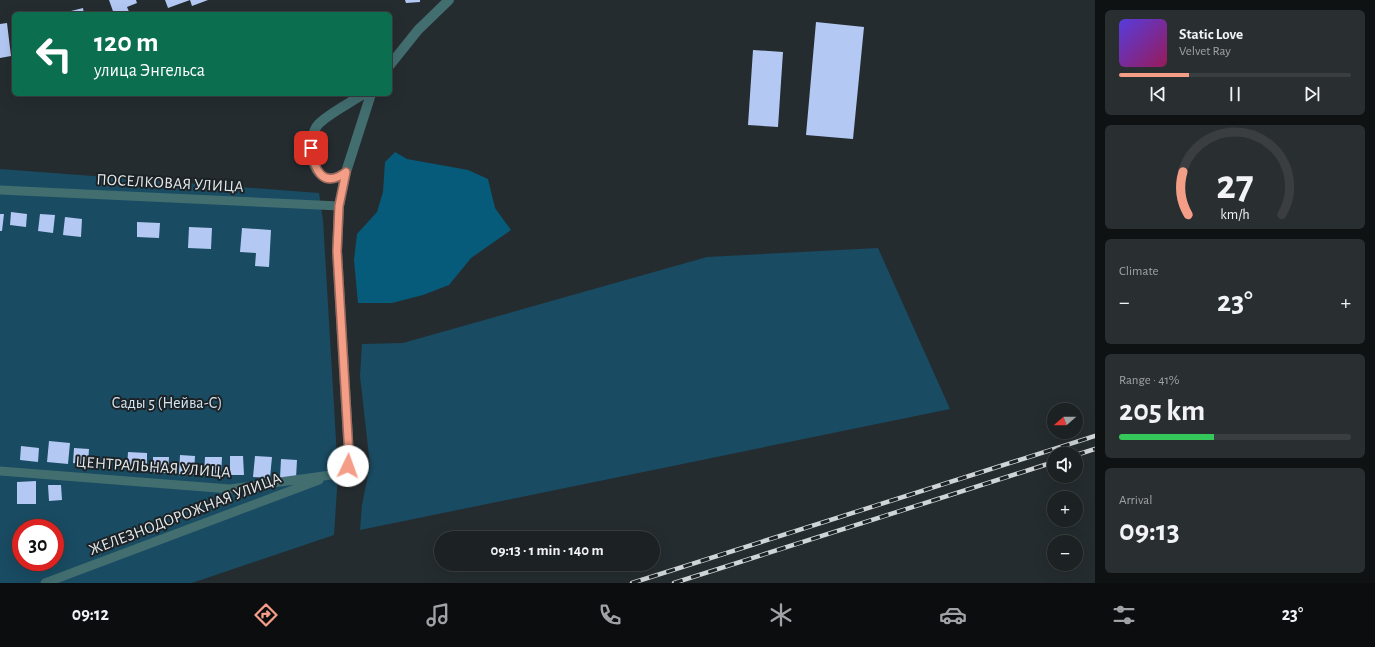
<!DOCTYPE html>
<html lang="en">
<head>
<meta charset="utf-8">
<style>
  :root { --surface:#1c2123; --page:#292e30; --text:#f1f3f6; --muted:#a0a3a6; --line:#3a3e41; --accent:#f49e87 }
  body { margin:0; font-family:"Alegreya Sans",sans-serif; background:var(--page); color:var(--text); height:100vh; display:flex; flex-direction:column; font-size:15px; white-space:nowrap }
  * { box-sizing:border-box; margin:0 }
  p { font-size:13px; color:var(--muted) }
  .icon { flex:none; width:22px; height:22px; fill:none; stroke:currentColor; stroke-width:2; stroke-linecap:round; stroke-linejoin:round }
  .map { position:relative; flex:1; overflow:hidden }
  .panel { display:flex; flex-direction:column; gap:10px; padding:10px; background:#0f1213; width:280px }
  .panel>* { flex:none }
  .top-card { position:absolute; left:12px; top:12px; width:380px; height:84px; border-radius:6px; box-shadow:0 4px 16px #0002,0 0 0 1px var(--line); background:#0b6e4f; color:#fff; overflow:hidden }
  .needle { width:26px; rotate:250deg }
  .tools { position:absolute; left:1047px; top:403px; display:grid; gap:8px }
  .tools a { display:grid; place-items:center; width:36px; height:36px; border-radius:50%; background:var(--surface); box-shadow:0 4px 16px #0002,0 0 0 1px var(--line); font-size:20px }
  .speed { position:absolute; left:12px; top:519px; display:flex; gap:8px; font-size:20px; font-weight:700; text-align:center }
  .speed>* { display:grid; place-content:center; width:52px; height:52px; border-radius:50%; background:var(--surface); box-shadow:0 4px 16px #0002,0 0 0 1px var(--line); line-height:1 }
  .speed .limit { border:6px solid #d22; background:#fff; color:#111 }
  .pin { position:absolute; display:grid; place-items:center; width:34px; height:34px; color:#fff; margin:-17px; border-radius:8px; box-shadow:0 2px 6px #0006 }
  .me { position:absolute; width:44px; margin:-22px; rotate:3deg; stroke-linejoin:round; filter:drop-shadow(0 0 3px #0008) }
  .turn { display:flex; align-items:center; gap:14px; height:84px; padding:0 16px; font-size:18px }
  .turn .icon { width:52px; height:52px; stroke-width:2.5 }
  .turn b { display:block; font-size:28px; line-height:34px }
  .big { font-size:30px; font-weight:600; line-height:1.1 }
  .panel .widget { flex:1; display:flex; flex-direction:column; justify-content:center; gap:6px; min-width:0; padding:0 14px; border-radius:6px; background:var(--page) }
  .panel .dial { align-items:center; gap:0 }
  .dial svg { height:104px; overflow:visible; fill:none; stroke:var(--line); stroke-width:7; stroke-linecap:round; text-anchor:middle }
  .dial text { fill:var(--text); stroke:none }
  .song { display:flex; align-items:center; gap:12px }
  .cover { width:48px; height:48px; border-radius:6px; background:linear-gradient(135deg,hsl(250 70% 55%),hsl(330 70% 35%)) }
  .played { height:4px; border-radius:2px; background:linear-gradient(90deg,var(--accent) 30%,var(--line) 30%) }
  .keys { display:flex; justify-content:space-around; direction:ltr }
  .heat { display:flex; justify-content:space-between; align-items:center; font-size:22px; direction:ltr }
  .charge { height:6px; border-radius:3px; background:linear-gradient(90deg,#34c759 41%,var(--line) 0) }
  .trip { position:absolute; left:434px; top:531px; width:226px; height:40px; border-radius:20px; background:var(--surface); box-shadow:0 4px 16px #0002,0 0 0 1px var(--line); font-weight:600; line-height:40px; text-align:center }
  .tabs { display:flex; height:64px; justify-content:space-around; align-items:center; background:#0b0d0e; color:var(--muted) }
  .tabs .icon { width:28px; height:28px }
  .tabs .selected { color:var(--accent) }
  .tabs b { font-size:18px; color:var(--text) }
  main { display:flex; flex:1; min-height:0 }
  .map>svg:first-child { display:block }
  .green { fill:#194b62; fill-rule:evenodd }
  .forest { fill:#075b7a }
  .building { fill:#b3c9f4 }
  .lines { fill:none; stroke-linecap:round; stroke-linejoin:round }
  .service { stroke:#426e70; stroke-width:9 }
  .minor { stroke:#426e70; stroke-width:10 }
  .rail-casing { stroke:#cfd4d6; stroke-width:4.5 }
  .rail { stroke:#1c2225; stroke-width:3; stroke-dasharray:9; stroke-linecap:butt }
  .route-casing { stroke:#9f6758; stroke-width:10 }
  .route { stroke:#f49e87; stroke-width:7 }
  .labels { text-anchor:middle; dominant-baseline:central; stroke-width:4; stroke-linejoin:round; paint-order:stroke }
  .street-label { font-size:16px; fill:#e5eaec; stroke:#1c2225 }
  .park-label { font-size:16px; fill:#d0e5f1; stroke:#1c2225 }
</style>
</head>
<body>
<main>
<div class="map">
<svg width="1095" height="583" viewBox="0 0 1095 583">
  <rect width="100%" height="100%" fill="#252c2f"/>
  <!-- green -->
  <path class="green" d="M0,169L319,193L323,220L338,474L334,535L192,583H0ZM21,528H55V562H21Z
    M878,248L950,409L360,530L362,505L370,465L360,376L362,344L403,343L707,257Z"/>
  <!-- forest -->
  <path class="forest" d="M395,152L407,159L468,170L488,179L495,208L511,230L471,258L449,285L423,295L392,303H358L354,260L357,234L377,212L383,192L385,162Z"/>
  <!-- building -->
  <path class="building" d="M109,0H136L137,3L127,7L130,14H114Z
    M165,0H190L168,8Z
    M190,0H208L192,6Z
    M405,0H420V2L406,3Z
    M83,8L84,14H63V13Z
    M816,22L864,27L853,139L806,135Z
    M7,23L11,56L0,58V24Z
    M753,50L783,52L778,127L748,125Z
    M11,212L27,214L26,227L10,225Z
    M0,214H4L2,231H0Z
    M40,214L55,215L53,233L38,231Z
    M65,217L82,219L81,237L63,235Z
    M137,222L160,223L159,238L137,237Z
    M189,227L212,228L211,249L188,248Z
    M242,228L271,230L269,267L255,266L256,253L240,252Z
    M49,441L70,443L68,464L47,462Z
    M21,446L39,448L38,462L20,460Z
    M74,448L89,449L88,465L73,463Z
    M128,452L147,453V470L127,469Z
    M180,455L195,456L194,475L179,474Z
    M230,456H243L244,475H230Z
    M255,456L272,457L270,478L253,477Z
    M153,457H169L168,473L153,472Z
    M205,457H222L221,475H204Z
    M281,459L297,460L296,478H280Z
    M36,481V504H17V482Z
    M48,485H61L62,500L49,501Z"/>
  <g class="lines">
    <!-- service -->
    <path class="service" d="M0,190L339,206
      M0,471L230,489L338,474L348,466
      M45,583L319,480"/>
    <!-- minor -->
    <path class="minor" d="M390,65L418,30L449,0
      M363,94C352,102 324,116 317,126C303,147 315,196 346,172L371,94
      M346,172L339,206L337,251L349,455L348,466"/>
    <!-- rail casing -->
    <g class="rail-casing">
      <path id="rail" d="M1076,455L1095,449
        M632,583L1095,436
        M674,583L1054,462"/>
    </g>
    <!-- rail -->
    <use href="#rail" class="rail"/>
  </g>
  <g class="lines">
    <!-- route casing -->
    <g class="route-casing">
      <path id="route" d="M311,148C314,168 322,190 346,172L339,206L337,251L349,455L348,466"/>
    </g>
    <!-- route -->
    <use href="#route" class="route"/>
  </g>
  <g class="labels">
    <!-- street labels -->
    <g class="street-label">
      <text transform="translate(170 183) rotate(3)">ПОСЕЛКОВАЯ УЛИЦА</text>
      <text transform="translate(153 467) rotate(4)">ЦЕНТРАЛЬНАЯ УЛИЦА</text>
      <text transform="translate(185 514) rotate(-21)">ЖЕЛЕЗНОДОРОЖНАЯ УЛИЦА</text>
    </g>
    <!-- park labels -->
    <g class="park-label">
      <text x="167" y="403">Сады 5 (Нейва-С)</text>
    </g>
  </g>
</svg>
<div class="tools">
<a><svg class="needle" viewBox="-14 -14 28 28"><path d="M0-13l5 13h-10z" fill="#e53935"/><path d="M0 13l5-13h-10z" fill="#a0a3a6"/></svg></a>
<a><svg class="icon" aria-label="sound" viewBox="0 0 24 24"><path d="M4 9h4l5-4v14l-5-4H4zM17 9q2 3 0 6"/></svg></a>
<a>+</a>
<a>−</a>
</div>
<div class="speed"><div class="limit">30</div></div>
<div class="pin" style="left:311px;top:148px;background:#d93025"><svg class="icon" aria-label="arrive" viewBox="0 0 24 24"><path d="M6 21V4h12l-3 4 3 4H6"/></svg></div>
<svg class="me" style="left:348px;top:466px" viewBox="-20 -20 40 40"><circle r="19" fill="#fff"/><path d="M0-13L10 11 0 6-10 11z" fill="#f49e87"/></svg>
<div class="trip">09:13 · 1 min · 140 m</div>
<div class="top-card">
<div class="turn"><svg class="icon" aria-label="left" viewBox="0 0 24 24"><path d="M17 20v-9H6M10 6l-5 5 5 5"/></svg><div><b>120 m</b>улица Энгельса</div></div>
</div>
</div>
<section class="panel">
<div class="widget">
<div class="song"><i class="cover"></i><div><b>Static Love</b><p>Velvet Ray</p></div></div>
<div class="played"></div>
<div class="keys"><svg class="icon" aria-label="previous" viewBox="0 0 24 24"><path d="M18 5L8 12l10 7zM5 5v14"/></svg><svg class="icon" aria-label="pause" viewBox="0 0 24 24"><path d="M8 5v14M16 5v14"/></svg><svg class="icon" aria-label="next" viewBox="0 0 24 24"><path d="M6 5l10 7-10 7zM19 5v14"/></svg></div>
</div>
<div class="widget dial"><svg viewBox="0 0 100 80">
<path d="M14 69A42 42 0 1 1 86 69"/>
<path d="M14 69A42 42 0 0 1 10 36" stroke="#f49e87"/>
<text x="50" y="56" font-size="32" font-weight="700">27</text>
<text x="50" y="72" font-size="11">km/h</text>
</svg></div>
<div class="widget"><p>Climate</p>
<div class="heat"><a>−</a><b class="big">23°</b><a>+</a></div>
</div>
<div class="widget"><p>Range · 41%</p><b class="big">205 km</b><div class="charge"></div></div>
<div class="widget"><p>Arrival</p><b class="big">09:13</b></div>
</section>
</main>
<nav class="tabs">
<b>09:12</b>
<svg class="icon selected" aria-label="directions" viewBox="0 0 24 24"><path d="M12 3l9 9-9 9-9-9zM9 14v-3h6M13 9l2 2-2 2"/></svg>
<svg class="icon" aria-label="music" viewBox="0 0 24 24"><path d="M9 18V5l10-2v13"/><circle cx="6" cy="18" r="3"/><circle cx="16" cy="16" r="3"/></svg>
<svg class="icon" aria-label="phone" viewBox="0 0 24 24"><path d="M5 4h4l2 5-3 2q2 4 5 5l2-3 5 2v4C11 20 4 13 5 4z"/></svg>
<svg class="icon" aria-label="climate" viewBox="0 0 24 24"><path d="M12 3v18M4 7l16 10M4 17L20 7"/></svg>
<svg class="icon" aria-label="car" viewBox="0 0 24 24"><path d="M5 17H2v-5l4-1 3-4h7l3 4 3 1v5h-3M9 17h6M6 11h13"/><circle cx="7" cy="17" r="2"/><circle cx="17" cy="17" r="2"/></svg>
<svg class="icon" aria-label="filters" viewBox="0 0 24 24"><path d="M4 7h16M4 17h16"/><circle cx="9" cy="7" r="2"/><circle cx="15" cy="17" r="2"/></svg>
<b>23°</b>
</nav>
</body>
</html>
